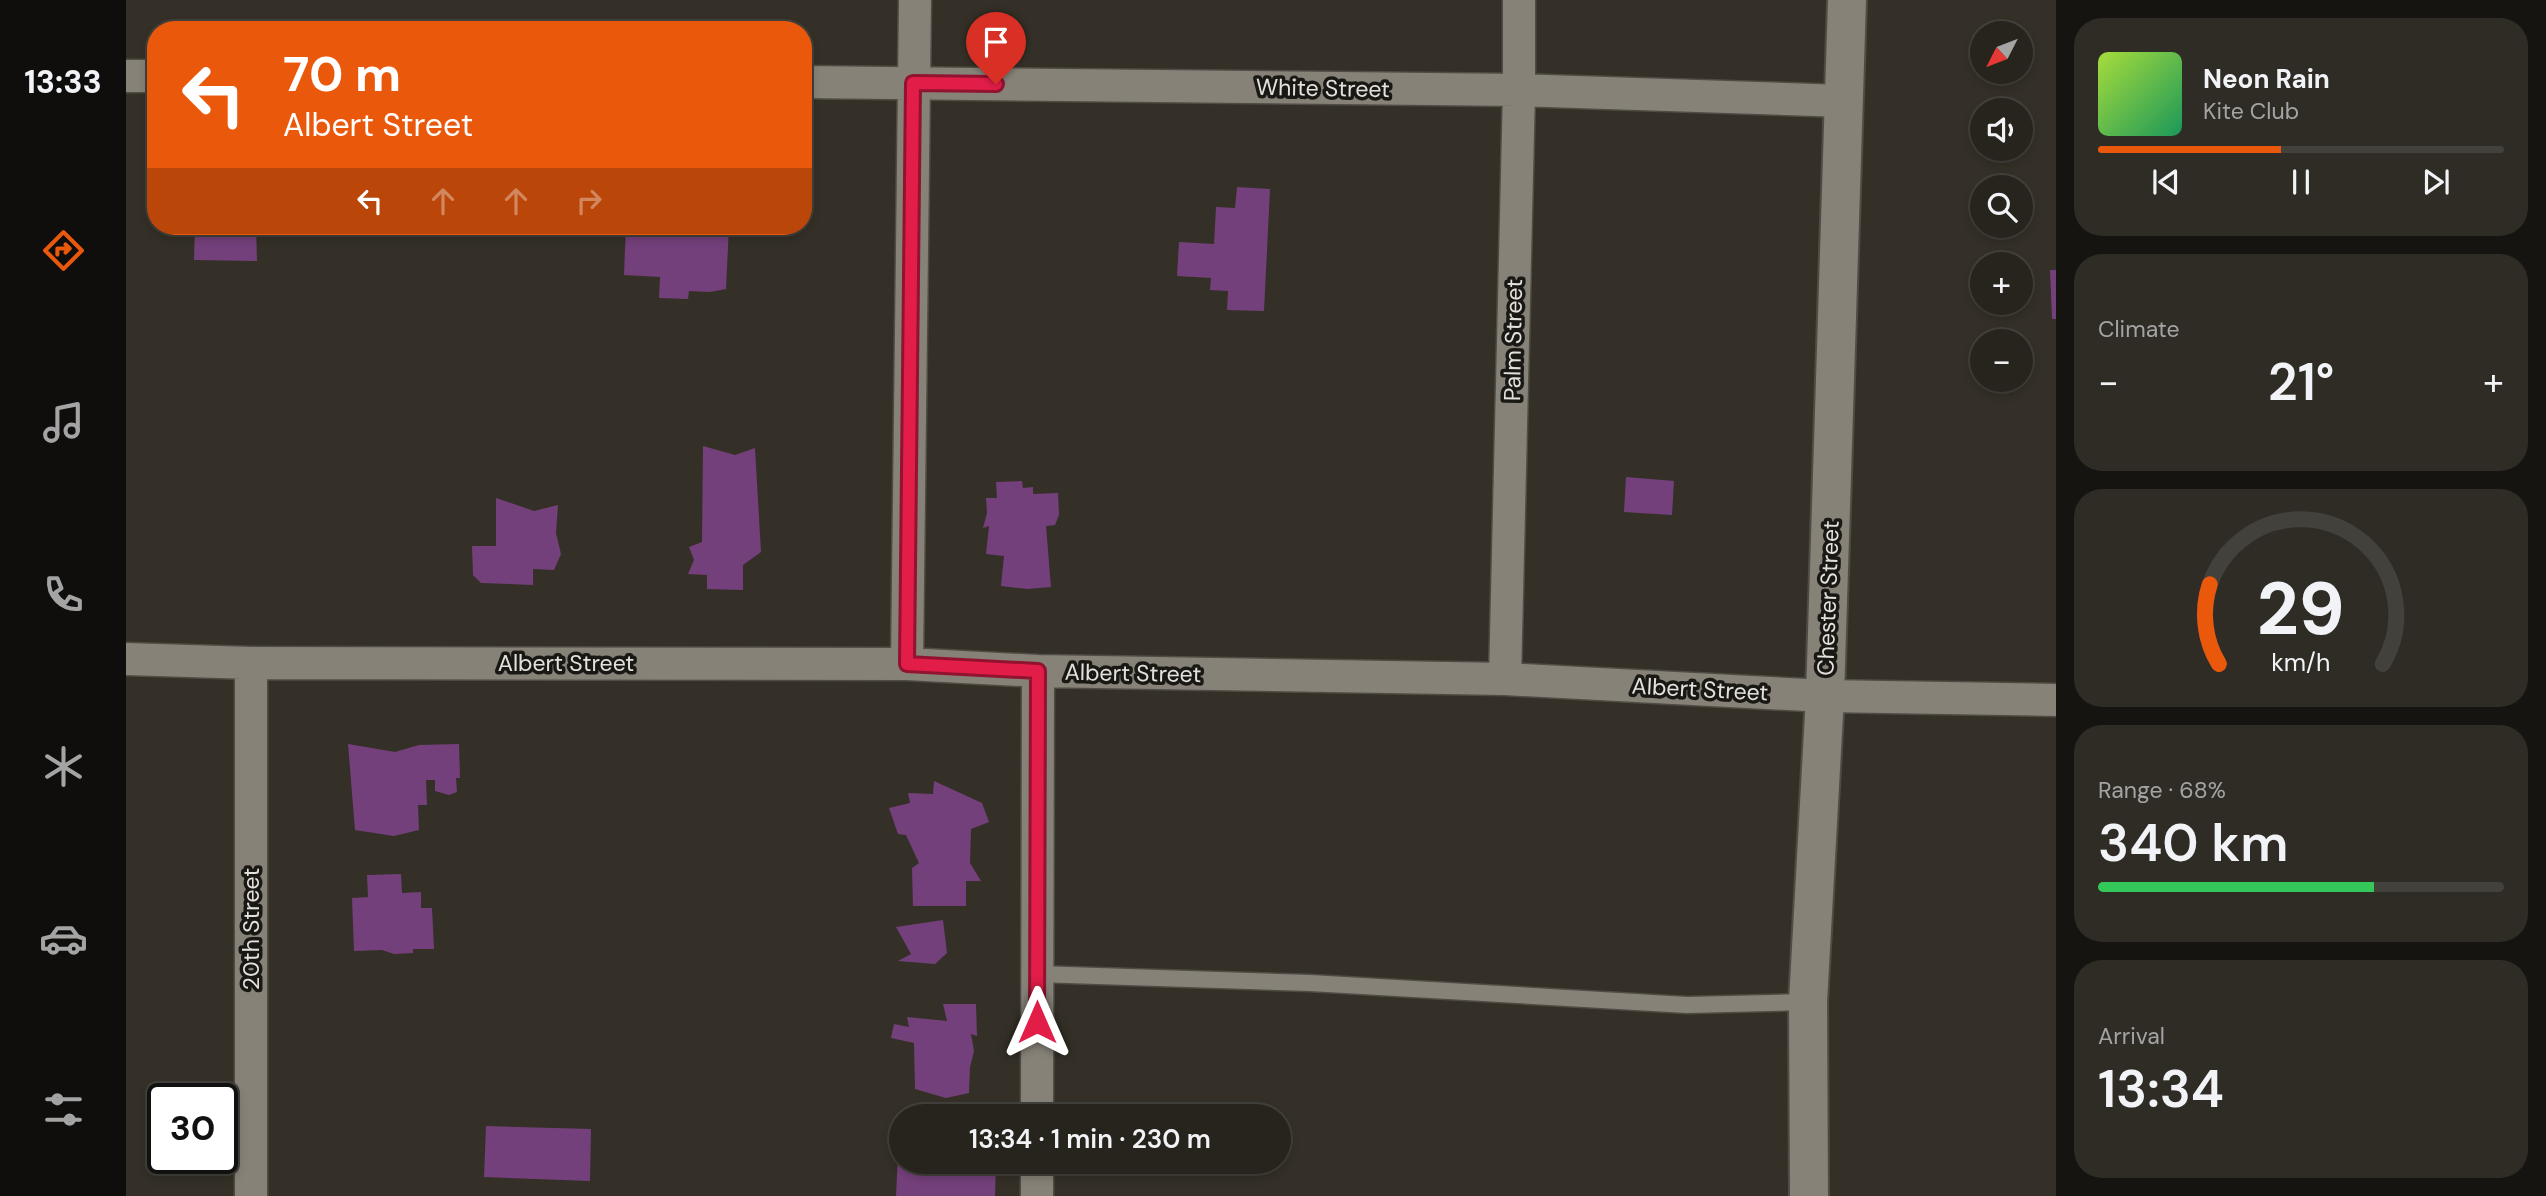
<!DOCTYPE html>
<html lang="en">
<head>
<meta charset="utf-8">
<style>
  :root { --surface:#27241d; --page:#2f2c26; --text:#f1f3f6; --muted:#a4a4a4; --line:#43413b; --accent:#ea580c }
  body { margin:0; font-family:"DM Sans",sans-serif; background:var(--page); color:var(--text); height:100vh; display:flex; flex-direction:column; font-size:26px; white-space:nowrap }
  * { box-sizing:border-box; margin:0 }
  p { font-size:23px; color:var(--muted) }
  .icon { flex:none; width:38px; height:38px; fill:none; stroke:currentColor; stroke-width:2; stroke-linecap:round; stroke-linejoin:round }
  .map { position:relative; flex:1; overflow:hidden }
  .sheet { display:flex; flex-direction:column; gap:18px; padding:18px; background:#151410; width:490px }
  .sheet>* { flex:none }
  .hud { position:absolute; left:21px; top:21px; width:665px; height:214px; border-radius:28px; box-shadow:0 4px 10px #0003,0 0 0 2px var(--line); background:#ea580c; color:#fff; overflow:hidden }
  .needle { width:46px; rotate:228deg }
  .buttons { position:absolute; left:1844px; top:21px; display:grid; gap:14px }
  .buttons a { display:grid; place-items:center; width:63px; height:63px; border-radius:50%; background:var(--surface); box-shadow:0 4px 10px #0003,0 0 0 2px var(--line); font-size:35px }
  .speed { position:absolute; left:21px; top:1083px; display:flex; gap:14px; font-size:35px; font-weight:700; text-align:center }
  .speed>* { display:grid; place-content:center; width:91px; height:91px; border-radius:50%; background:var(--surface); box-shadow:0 4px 10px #0003,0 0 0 2px var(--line); line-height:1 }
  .speed .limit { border:4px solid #111; border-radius:10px; background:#fff; color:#111 }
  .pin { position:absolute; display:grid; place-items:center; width:60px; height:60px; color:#fff; margin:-72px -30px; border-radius:50% 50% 50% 0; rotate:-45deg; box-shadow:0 0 7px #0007 }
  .pin .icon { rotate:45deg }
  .me { position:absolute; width:77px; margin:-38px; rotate:0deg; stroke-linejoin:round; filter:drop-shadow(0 0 5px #0008) }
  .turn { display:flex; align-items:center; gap:24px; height:147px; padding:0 21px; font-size:32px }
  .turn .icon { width:91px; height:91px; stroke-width:2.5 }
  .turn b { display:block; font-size:49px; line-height:60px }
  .lanes { display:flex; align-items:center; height:66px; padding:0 21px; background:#0003; justify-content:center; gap:35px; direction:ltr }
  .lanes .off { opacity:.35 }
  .big { font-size:52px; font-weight:600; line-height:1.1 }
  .sheet .tile { flex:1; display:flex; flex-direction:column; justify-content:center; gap:10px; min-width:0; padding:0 24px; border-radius:28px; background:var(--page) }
  .sheet .dial { align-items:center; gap:0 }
  .dial svg { height:182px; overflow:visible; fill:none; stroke:var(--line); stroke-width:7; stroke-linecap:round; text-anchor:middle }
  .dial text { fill:var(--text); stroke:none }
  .song { display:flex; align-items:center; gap:21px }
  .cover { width:84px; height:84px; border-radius:10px; background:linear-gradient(135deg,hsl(80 70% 55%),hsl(150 70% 35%)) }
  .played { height:7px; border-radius:4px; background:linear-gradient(90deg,var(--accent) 45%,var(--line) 45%) }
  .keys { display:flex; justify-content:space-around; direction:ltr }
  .heat { display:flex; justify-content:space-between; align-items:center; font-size:38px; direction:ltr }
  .charge { height:10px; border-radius:5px; background:linear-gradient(90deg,#34c759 68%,var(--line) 0) }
  .trip { position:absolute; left:763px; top:1104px; width:402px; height:70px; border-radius:35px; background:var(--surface); box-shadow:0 4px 10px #0003,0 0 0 2px var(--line); font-weight:600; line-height:70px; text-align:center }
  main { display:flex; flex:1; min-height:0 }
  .dock { display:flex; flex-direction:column; width:126px; justify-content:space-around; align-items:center; background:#100e0c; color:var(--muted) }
  .dock .icon { width:49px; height:49px }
  .dock .active { color:var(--accent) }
  .dock b { font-size:32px; color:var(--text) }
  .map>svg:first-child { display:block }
  .building { fill:#74407b }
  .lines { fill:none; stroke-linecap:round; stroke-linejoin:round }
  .service-casing { stroke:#4f4c45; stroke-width:19 }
  .minor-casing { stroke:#4f4c45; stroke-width:35 }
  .tertiary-casing { stroke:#4f4c45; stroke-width:42 }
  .service { stroke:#878278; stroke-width:16 }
  .minor { stroke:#878278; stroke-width:32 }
  .tertiary { stroke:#878278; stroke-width:38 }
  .route-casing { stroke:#92132f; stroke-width:18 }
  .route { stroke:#e11d48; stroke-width:12 }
  .labels { text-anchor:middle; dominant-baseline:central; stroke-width:7; stroke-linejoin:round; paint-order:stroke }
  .street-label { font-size:23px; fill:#e4e1dc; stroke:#1a1814 }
</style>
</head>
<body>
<main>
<nav class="dock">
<b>13:33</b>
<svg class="icon active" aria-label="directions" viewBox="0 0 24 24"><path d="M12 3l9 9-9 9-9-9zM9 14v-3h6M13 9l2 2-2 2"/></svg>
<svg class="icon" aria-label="music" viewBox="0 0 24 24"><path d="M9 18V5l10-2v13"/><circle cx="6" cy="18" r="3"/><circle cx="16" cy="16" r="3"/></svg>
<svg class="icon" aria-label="phone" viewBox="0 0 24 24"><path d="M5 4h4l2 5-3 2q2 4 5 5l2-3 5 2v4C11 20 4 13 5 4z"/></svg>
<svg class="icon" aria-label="climate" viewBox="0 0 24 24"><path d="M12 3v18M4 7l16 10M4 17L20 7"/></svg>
<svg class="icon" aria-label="car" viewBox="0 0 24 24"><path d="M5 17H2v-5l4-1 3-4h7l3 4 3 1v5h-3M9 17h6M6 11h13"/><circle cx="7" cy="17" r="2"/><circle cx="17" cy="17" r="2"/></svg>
<svg class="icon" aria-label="filters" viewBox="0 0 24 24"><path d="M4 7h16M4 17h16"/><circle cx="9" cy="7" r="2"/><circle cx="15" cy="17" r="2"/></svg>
</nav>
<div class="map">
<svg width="1930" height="1196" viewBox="0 0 1930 1196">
  <rect width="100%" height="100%" fill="#343027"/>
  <!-- building -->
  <path class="building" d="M1111,187L1144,189L1138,311L1101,310L1102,291L1084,290L1085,278L1051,276L1053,242L1088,244L1090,207L1109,208Z
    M69,226H130L131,261L68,260Z
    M500,226H603L600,289L584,292L563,291L562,299L533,298L534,277L498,275Z
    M1924,270H1930V319H1926Z
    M577,446L609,455L629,448L635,552L617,565V590L581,589V575L562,574L568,560L563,547L576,542Z
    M1500,477L1548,481L1546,515L1498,512Z
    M896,481L897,488L907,487V494L932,493L933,515L929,525L920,526L925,587L902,589L875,586L878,556L860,554L863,526L857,528L861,513L860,498H871L870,482Z
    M370,498L408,511L432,505L430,533L435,554L428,570L407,569V585L355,583L347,575L346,546H370Z
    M222,744L269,752L293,745L333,744L334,778H330L331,792L323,795L309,791V780H300L301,805H292L293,830L268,836L229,830Z
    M808,781L856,803L863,822L845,829L844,863L855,881H840V906H787L786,868L793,863L780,835L772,834L763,808L784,803L782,793L807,794Z
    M275,874L276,893L295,892V908H306L308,949H287V953L268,954L256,950L228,951L226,898L242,897L241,875Z
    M817,920L821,953L809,964L772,961L785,954L770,927Z
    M817,1004H850L851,1036L845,1034L848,1051L844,1067L843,1093L820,1098L789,1089L788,1043L765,1038L768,1024L783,1027L781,1017L821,1021Z
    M360,1126L465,1129L464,1181L358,1177Z
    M772,1155H775V1162H870L869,1196H770Z"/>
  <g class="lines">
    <!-- service casing -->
    <g class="service-casing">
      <path id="service" d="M911,974L1184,983L1561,1005L1682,1002"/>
    </g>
    <!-- minor casing -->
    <g class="minor-casing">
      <path id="minor" d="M0,76H30
        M677,82L1393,90L1717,101
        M0,659L125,663L781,664L912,671L1379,679L1699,696L1930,700
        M125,663V1196
        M781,664L789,0
        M1379,679L1393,90V0
        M911,1116L912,671
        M911,1196V1162"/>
    </g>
    <!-- tertiary casing -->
    <g class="tertiary-casing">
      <path id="tertiary" d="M1683,1196L1682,1002L1699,696L1721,0"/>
    </g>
    <!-- service -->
    <use href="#service" class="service"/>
    <!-- minor -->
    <use href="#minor" class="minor"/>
    <!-- tertiary -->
    <use href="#tertiary" class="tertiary"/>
  </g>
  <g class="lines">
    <!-- route casing -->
    <g class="route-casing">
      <path id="route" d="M870,84L787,83L781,664L912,671L911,1022"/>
    </g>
    <!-- route -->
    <use href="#route" class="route"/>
  </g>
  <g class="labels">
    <!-- street labels -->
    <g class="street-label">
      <text transform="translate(1197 88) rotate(1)">White Street</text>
      <text transform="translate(1387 340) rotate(-89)">Palm Street</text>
      <text transform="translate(1702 598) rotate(-88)">Chester Street</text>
      <text x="440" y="663">Albert Street</text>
      <text transform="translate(1007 673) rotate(1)">Albert Street</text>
      <text transform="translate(1574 689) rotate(3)">Albert Street</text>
      <text transform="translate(125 929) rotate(-90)">20th Street</text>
    </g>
  </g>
</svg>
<div class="buttons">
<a><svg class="needle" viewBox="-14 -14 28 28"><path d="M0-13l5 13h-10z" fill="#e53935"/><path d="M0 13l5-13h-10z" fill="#a4a4a4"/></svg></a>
<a><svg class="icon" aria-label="sound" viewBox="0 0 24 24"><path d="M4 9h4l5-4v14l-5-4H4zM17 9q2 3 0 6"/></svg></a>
<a><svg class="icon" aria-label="search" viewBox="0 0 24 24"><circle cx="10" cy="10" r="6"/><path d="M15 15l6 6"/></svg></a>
<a>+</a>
<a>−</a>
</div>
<div class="speed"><div class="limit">30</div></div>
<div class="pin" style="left:870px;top:84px;background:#d93025"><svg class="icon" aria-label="arrive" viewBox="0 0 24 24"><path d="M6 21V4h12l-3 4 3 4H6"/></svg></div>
<svg class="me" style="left:911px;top:1022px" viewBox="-20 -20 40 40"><path d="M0-17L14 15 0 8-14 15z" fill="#e11d48" stroke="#fff" stroke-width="4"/></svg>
<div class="trip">13:34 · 1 min · 230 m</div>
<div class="hud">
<div class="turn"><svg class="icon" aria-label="left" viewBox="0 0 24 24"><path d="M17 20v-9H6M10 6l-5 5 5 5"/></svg><div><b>70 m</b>Albert Street</div></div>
<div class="lanes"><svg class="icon" aria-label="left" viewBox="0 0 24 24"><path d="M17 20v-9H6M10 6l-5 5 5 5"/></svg><svg class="icon off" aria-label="ahead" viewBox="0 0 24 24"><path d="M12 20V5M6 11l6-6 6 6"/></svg><svg class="icon off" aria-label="ahead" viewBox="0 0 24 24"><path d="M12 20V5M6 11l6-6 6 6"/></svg><svg class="icon off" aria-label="right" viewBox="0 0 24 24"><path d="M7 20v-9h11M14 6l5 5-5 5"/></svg></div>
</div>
</div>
<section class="sheet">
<div class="tile">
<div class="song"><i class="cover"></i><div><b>Neon Rain</b><p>Kite Club</p></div></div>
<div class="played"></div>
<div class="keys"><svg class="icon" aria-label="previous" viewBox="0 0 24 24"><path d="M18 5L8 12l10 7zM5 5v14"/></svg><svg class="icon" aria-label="pause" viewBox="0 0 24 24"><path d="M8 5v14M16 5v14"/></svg><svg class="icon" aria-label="next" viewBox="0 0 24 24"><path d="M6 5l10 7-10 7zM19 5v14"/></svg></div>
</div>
<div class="tile"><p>Climate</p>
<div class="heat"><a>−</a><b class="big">21°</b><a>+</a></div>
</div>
<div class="tile dial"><svg viewBox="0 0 100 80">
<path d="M14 69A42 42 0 1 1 86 69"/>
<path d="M14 69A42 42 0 0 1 10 34" stroke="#ea580c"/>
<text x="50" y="56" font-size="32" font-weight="700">29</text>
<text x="50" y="72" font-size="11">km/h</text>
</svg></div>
<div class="tile"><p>Range · 68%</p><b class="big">340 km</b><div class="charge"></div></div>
<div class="tile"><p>Arrival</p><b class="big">13:34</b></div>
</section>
</main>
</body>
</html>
